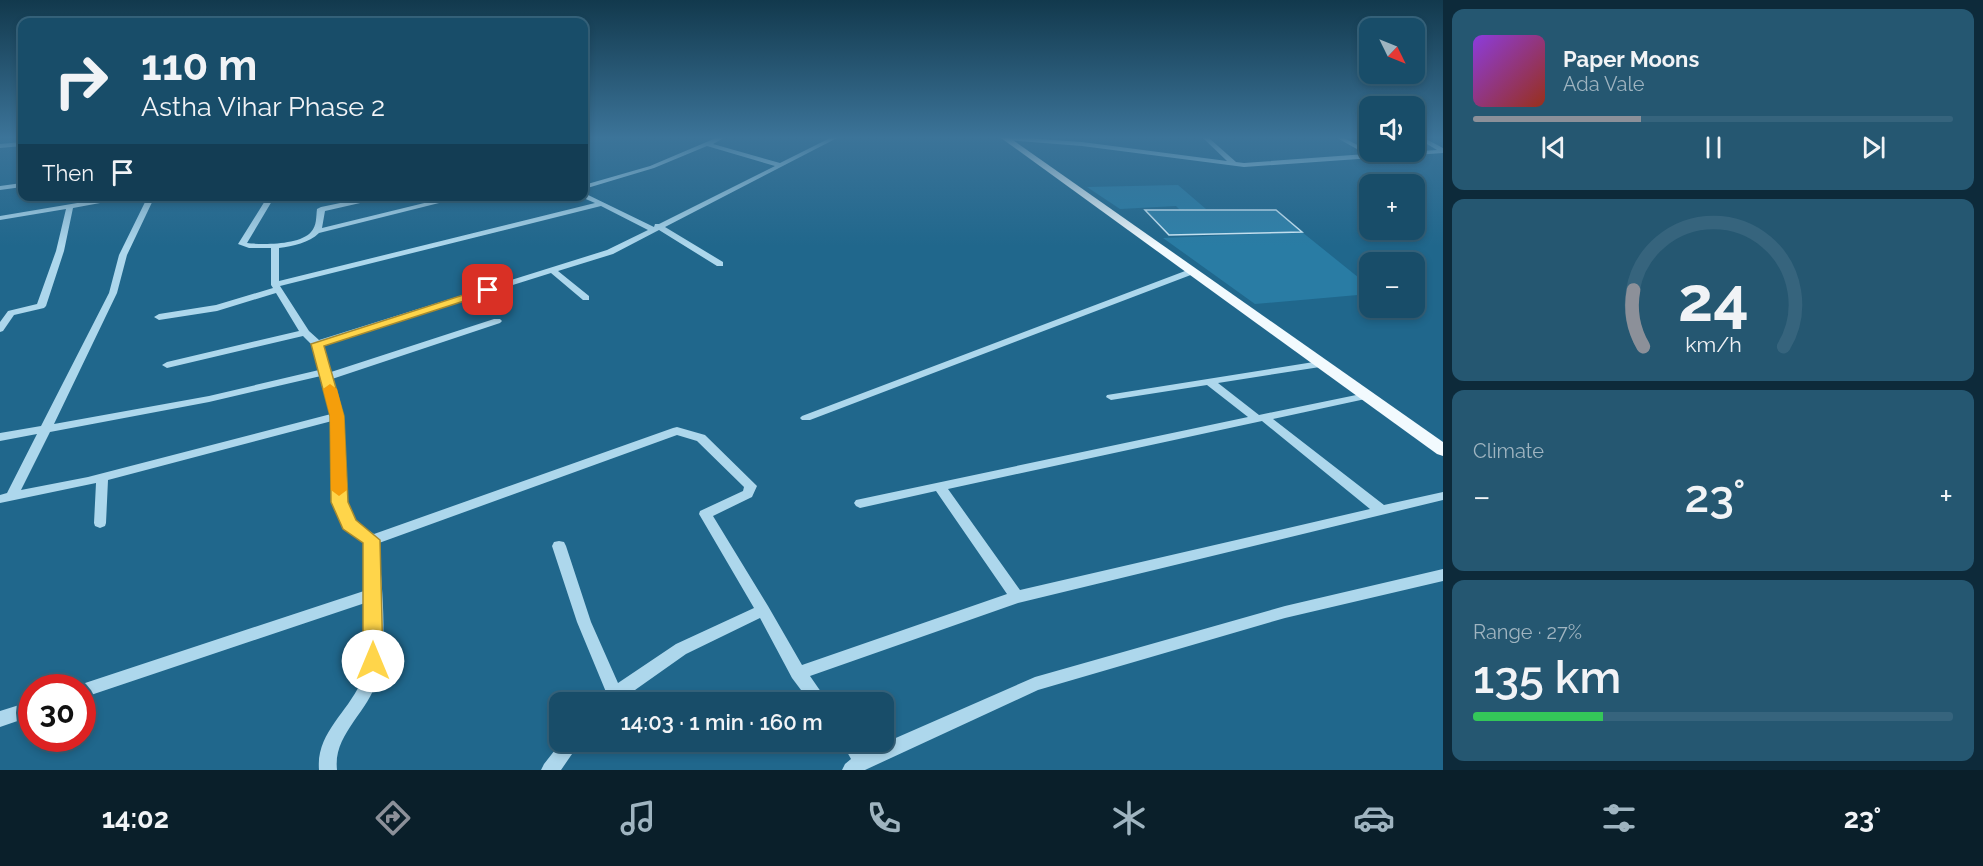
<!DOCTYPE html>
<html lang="en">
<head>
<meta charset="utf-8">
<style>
  :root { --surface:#184d69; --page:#255771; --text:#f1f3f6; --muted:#9fb4c0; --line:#36647d; --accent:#8c9099 }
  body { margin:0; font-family:Raleway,sans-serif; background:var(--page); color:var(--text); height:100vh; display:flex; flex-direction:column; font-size:22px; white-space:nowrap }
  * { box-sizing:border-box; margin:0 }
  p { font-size:20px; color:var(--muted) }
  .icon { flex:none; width:33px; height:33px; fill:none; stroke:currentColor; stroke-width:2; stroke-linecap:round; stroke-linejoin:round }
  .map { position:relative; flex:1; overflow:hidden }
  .drawer { display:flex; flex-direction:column; gap:9px; padding:9px; background:#0d2a3a; width:540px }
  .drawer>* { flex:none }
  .guide { position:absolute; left:18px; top:18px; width:570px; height:183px; border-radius:12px; box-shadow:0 3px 9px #0003,0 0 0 2px var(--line); background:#184d69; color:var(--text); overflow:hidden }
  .needle { width:39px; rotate:133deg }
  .fabs { position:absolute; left:1359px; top:18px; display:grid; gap:12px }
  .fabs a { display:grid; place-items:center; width:66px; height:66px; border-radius:12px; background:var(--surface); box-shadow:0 3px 9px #0003,0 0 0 2px var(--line); font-size:30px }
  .speed { position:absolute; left:18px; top:674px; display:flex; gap:12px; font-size:30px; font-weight:700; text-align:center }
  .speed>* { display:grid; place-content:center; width:78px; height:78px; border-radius:50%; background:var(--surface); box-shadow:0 3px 9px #0003,0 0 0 2px var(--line); line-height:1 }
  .speed .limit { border:9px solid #d22; background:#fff; color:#111 }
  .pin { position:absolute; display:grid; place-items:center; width:51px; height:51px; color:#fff; margin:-26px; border-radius:12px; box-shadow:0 3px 9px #0006 }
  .me { position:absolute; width:66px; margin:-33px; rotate:0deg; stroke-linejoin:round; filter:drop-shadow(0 0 4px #0008) }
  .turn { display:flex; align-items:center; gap:21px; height:126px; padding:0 24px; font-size:27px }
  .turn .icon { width:78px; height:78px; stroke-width:2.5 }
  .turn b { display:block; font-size:42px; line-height:51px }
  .then { display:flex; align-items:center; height:57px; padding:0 24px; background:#0003; gap:12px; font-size:22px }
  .big { font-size:45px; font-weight:600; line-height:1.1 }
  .drawer .card { flex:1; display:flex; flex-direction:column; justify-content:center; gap:9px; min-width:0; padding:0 21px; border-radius:12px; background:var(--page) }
  .drawer .dial { align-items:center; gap:0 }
  .dial svg { height:156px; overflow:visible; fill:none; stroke:var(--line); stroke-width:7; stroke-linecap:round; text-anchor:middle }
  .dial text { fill:var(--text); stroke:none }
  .song { display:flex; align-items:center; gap:18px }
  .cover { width:72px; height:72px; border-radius:9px; background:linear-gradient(135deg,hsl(270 70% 55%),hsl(10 70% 35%)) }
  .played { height:6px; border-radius:3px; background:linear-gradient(90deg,var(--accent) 35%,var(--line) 35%) }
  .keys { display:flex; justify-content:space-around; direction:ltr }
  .heat { display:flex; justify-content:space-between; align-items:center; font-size:33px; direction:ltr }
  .charge { height:9px; border-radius:4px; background:linear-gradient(90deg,#34c759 27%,var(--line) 0) }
  .trip { position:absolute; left:549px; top:692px; width:345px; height:60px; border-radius:12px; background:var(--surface); box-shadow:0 3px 9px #0003,0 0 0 2px var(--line); font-weight:600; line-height:60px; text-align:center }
  .dock { display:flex; height:96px; justify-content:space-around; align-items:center; background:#0a1f2a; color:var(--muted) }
  .dock .icon { width:42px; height:42px }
  .dock .current { color:var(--accent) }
  .dock b { font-size:27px; color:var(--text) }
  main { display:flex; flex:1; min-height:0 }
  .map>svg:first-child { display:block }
  .green { fill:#297ca4 }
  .building { fill:#2f81a9; stroke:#d2ecf9; stroke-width:1.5 }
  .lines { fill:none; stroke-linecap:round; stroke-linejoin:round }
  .minor { fill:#add7ec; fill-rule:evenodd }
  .major { fill:#f2fafe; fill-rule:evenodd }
  .route { fill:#ffd54a; stroke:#a68a30; stroke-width:1.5 }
  .slow { fill:#f59e0b }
</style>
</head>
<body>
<main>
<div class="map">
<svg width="1443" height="770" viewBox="0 0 1443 770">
  <rect width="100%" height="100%" fill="#20678c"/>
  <!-- green -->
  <path class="green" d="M1178,185L1206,209L1180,210L1176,206L1120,209L1087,187Z
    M1302,232L1369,286V294L1255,304L1163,238Z"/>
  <!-- building -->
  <path class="building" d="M1145,210H1276L1302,232L1169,235Z"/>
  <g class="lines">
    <!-- minor -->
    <path class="minor" d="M716,138H724L713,144L780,163L830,138H837L665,227L723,262V266H717L659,230L613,254L558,271L589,296V300H583L551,273L322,345L331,372L494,319H500L502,321L500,323L332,379L343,416L346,502L354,521L374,534L673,428L677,427L705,435L757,486L752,497L713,516L768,606L802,665L1007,594L936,491L860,508L856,506L854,503L856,500L1248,417L1207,385L1111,400L1106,397L1107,395L1320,361L1324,362L1325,364L1320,367L1218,383L1259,415L1366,393L1370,394L1371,396L1370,398L1273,419L1384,505L1443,492V500L1018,603L810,676L828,702H810L792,678L760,618L686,654L618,702H599L606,692L577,622L552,546L554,542L559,541L564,542L566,546L591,622L618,683L676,644L754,608L699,514L700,511L743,491L744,487L697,441L677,435L379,543C381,588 389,636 377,680C368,713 333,734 337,770H319C316,734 346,714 360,684C371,660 368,628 368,602L82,698V687L76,686L367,590L365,542L344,527L334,502L332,421L108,480L106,523L105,526L100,528L95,526L94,523L96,483L0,503V495L7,493L37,434L0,441V433L41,426L109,293L119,255L148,196H155L127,255L117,293L54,424L209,396L319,370L312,345L303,336L167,368L162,365L167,362L299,331L276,293L217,311L159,320L154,317L159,314L216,305L273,288L271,285V248H249L238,244L268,196H275L247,243C262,245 300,245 311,232C317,226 316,216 317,209L321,207L374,196H391L325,211L322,228L453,196H467L319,233C309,243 293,246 279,248V281L595,203L581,197L584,196V193L654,227L655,224H659L775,166L707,146L654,168L584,189V185L650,166ZM601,206L648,230L607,250L319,340L309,331L280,286ZM321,376L331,414L88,477L21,490L50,432L209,402ZM1262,421L1370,509L1020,590L948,489Z
      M1002,138H1026L1082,142L1227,161L1203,138H1209L1236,162L1244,163L1366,154L1337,138H1344L1375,154L1437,150L1417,138H1424L1443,148V153L1244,167L1082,146L1005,140Z
      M22,142V146L0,148V144Z
      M22,183V187L0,190V186Z
      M119,196H138L73,208L64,251L46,306L44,308L14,315L3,331L0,332V322L8,311L37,304L56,251L66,209L0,220V216Z
      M1193,268L1196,269V273L810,420H802L800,418L802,416Z
      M1443,569V581L1285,618L1038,690L865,770H842L845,764L851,759L841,741H859L866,751L1035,677L1285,606Z
      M32,701V716L0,727V711Z
      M562,741H581L561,770H541L544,764Z"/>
    <!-- major -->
    <path class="major" d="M1001,138H1010L1443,442V456L1437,454Z"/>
  </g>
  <!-- sky -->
  <linearGradient id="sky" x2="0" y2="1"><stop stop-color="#12394d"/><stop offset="0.56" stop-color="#3c7499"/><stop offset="1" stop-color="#3c7499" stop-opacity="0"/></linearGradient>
  <rect width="1443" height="246" fill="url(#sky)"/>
  <!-- route -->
  <path class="route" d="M488,287L494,290L492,292L324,346L344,416L348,502L356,520L380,540L383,661L380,667L373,670L366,667L363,661V543L343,529L331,502L330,416L311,344Z"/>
  <!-- slow -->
  <path class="slow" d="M330,384L337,389L344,416L347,490L339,496L331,490L330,416L323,389Z"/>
</svg>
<div class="fabs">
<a><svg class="needle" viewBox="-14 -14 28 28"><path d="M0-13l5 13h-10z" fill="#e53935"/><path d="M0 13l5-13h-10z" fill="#9fb4c0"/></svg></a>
<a><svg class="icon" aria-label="sound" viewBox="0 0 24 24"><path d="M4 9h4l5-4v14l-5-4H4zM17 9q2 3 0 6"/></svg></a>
<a>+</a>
<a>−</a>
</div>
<div class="speed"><div class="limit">30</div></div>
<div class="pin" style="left:488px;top:290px;background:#d93025"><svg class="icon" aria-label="arrive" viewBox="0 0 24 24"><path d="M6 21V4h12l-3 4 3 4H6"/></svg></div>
<svg class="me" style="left:373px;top:661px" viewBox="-20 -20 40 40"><circle r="19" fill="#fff"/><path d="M0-13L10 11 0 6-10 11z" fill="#ffd54a"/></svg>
<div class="trip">14:03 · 1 min · 160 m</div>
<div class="guide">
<div class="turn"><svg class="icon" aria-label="right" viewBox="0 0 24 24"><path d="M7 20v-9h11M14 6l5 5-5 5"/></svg><div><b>110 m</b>Astha Vihar Phase 2</div></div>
<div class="then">Then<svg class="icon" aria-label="arrive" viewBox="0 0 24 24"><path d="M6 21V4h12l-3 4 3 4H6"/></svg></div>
</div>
</div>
<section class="drawer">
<div class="card">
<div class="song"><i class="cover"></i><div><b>Paper Moons</b><p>Ada Vale</p></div></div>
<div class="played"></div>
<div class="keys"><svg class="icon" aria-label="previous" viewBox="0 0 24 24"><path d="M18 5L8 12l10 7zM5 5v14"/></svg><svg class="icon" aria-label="pause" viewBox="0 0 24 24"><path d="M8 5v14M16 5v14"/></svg><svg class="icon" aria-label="next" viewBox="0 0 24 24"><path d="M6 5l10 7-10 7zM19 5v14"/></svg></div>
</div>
<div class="card dial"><svg viewBox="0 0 100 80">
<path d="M14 69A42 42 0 1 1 86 69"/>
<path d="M14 69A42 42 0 0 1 9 40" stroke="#8c9099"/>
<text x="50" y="56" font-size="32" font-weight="700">24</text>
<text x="50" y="72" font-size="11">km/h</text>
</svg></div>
<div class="card"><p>Climate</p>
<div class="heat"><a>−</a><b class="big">23°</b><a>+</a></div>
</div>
<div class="card"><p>Range · 27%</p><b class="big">135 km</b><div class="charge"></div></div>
</section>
</main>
<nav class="dock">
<b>14:02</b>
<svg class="icon current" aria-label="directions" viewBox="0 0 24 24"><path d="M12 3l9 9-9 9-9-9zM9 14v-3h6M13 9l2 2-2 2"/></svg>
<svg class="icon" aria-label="music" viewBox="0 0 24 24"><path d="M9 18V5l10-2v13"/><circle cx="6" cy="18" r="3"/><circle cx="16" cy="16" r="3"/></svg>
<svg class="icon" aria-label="phone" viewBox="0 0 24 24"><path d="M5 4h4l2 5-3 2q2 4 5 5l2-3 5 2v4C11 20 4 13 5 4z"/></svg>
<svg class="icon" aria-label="climate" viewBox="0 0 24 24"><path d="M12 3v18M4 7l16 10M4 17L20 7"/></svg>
<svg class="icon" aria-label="car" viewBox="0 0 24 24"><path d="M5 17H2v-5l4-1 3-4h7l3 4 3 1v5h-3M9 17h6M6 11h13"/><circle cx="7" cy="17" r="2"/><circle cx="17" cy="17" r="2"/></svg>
<svg class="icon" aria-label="filters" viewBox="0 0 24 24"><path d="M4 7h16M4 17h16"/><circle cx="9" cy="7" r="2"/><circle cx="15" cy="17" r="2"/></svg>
<b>23°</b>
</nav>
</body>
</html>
